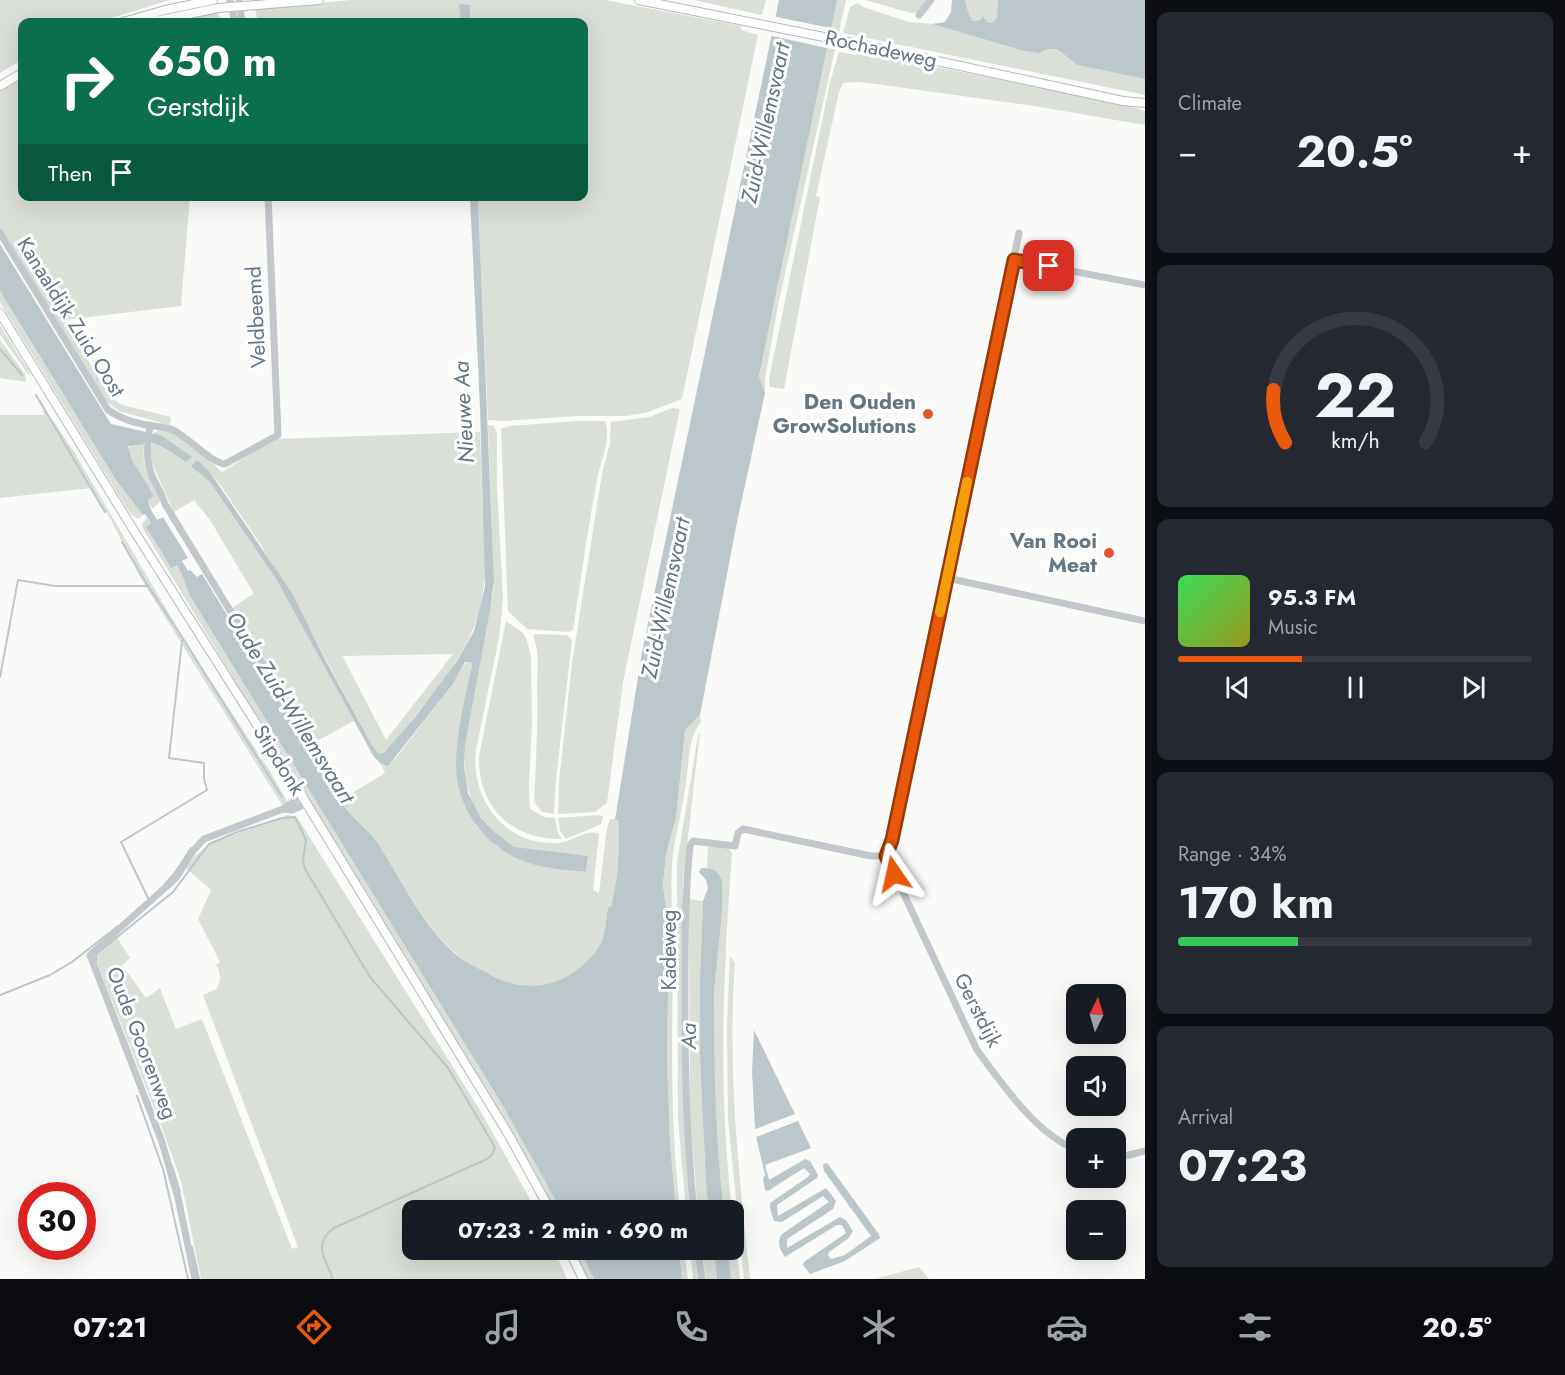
<!DOCTYPE html>
<html lang="en">
<head>
<meta charset="utf-8">
<style>
  :root { --surface:#171b24; --page:#242831; --text:#f1f3f6; --muted:#9ea1a6; --line:#363941; --accent:#ea580c }
  body { margin:0; font-family:Jost,sans-serif; background:var(--page); color:var(--text); height:100vh; display:flex; flex-direction:column; font-size:22px; white-space:nowrap }
  * { box-sizing:border-box; margin:0 }
  p { font-size:20px; color:var(--muted) }
  .icon { flex:none; width:33px; height:33px; fill:none; stroke:currentColor; stroke-width:2; stroke-linecap:round; stroke-linejoin:round }
  .map { position:relative; flex:1; overflow:hidden }
  .panel { display:flex; flex-direction:column; gap:12px; padding:12px; background:#0d0f14; width:420px }
  .panel>* { flex:none }
  .guide { position:absolute; left:18px; top:18px; width:570px; height:183px; border-radius:12px; box-shadow:0 6px 24px #0002; background:#0b6e4f; color:#fff; overflow:hidden }
  .needle { width:39px; rotate:5deg }
  .tools { position:absolute; left:1066px; top:984px; display:grid; gap:12px }
  .tools a { display:grid; place-items:center; width:60px; height:60px; border-radius:12px; background:var(--surface); box-shadow:0 6px 24px #0002; font-size:30px }
  .speed { position:absolute; left:18px; top:1182px; display:flex; gap:12px; font-size:30px; font-weight:700; text-align:center }
  .speed>* { display:grid; place-content:center; width:78px; height:78px; border-radius:50%; background:var(--surface); box-shadow:0 6px 24px #0002; line-height:1 }
  .speed .limit { border:9px solid #d22; background:#fff; color:#111 }
  .pin { position:absolute; display:grid; place-items:center; width:51px; height:51px; color:#fff; margin:-26px; border-radius:12px; box-shadow:0 3px 9px #0006 }
  .me { position:absolute; width:66px; margin:-33px; rotate:349deg; stroke-linejoin:round; filter:drop-shadow(0 0 4px #0008) }
  .turn { display:flex; align-items:center; gap:21px; height:126px; padding:0 30px; font-size:27px }
  .turn .icon { width:78px; height:78px; stroke-width:2.5 }
  .turn b { display:block; font-size:42px; line-height:51px }
  .then { display:flex; align-items:center; height:57px; padding:0 30px; background:#0003; gap:12px; font-size:22px }
  .big { font-size:45px; font-weight:700; line-height:1.1 }
  .panel .widget { flex:1; display:flex; flex-direction:column; justify-content:center; gap:9px; min-width:0; padding:0 21px; border-radius:12px; background:var(--page) }
  .panel .dial { align-items:center; gap:0 }
  .dial svg { height:156px; overflow:visible; fill:none; stroke:var(--line); stroke-width:7; stroke-linecap:round; text-anchor:middle }
  .dial text { fill:var(--text); stroke:none }
  .song { display:flex; align-items:center; gap:18px }
  .cover { width:72px; height:72px; border-radius:9px; background:linear-gradient(135deg,hsl(130 70% 55%),hsl(60 70% 35%)) }
  .played { height:6px; border-radius:3px; background:linear-gradient(90deg,var(--accent) 35%,var(--line) 35%) }
  .keys { display:flex; justify-content:space-around; direction:ltr }
  .heat { display:flex; justify-content:space-between; align-items:center; font-size:33px; direction:ltr }
  .charge { height:9px; border-radius:4px; background:linear-gradient(90deg,#34c759 34%,var(--line) 0) }
  .trip { position:absolute; left:402px; top:1200px; width:342px; height:60px; border-radius:12px; background:var(--surface); box-shadow:0 6px 24px #0002; font-weight:700; line-height:60px; text-align:center }
  .dock { display:flex; height:96px; justify-content:space-around; align-items:center; background:#090b0e; color:var(--muted) }
  .dock .icon { width:42px; height:42px }
  .dock .selected { color:var(--accent) }
  .dock b { font-size:27px; color:var(--text) }
  main { display:flex; flex:1; min-height:0 }
  .map>svg:first-child { display:block }
  .green { fill:#dadfd7; fill-rule:evenodd }
  .water { fill:#bbc7cb }
  .pier { fill:#fafaf8 }
  .lines { fill:none; stroke-linecap:round; stroke-linejoin:round }
  .stream { stroke:#bbc7cb; stroke-width:2 }
  .major-casing { stroke:#b5babe; stroke-width:10 }
  .minor { stroke:#c3c8cc; stroke-width:7 }
  .major { stroke:#fff; stroke-width:8 }
  .route-casing { stroke:#983908; stroke-width:15 }
  .route { stroke:#ea580c; stroke-width:10 }
  .slow { stroke:#f59e0b; stroke-width:10 }
  .poi-dot { fill:#e4572e; stroke:#fff; stroke-width:2 }
  .labels { text-anchor:middle; dominant-baseline:central; stroke-width:6; stroke-linejoin:round; paint-order:stroke }
  .street-label { font-size:21px; fill:#657683; stroke:#fff }
  .poi-label { font-size:21px; font-weight:bold; fill:#657683; stroke:#fff; text-anchor:end }
  .water-label { font-size:22px; font-style:italic; fill:#60757c; stroke:#fff }
</style>
</head>
<body>
<main>
<div class="map">
<svg width="1145" height="1279" viewBox="0 0 1145 1279">
  <rect width="100%" height="100%" fill="#fafaf8"/>
  <!-- green -->
  <path class="green" d="M0,0H170L98,22H22V60L0,73Z
    M351,0H605L741,26V30L758,35L682,399L648,412L627,416H577L504,421L488,420L478,197L584,196V22H470V5L461,15V22H258L255,9Z
    M694,0H766L762,15Z
    M837,0H846L778,305L765,379V393L759,376Z
    M865,0H928L920,12L911,13Z
    M965,0H998L997,18L992,24L988,23L982,17L981,20L973,21C969,18 966,6 965,0Z
    M858,3L863,7L909,22L932,24L1024,51L1039,53L1048,49H1057L1077,65L1145,79V95L843,33L850,7Z
    M216,12L223,22H165Z
    M856,51L1128,105L1145,111V125L1034,106L876,84L857,82L843,83L839,92L816,196L820,197L784,389L770,387L769,379L830,82L839,52L856,55Z
    M22,79V196L190,197L181,306L64,320L108,394L115,400L122,405L171,417L170,425L119,411L106,401L0,231V91Z
    M0,291L116,480L143,515L138,519L132,515L126,507L0,302Z
    M0,325L30,373L29,375L0,335Z
    M0,340L25,374L26,382L0,378Z
    M42,407L54,422L76,455L188,646L270,771L288,803L282,805L140,577L111,520L91,488L0,498V415H44Z
    M672,408L680,409L623,682L607,803L595,812L558,814L559,781L572,663L602,474L610,443L611,422L649,417Z
    M577,421H605C611,438 602,458 598,475C588,526 581,578 573,630L568,632L527,629L508,611L501,429L509,426Z
    M488,425L494,426L497,433V486L503,598L499,638L476,750C470,798 504,845 556,843C573,843 585,828 599,834L593,890L599,893L607,828L610,819H618C620,850 618,878 611,908H608C606,919 606,934 601,944C593,959 575,973 560,980C510,1003 452,959 425,919C407,894 394,866 376,841C370,833 361,826 353,819C348,813 345,806 341,800L385,773L381,764L384,766L394,760L453,684L464,665L468,661L471,662L472,666L459,740L456,764L457,774L476,826L498,847L521,860L548,867L586,872L588,856C570,854 529,854 514,847C510,846 506,842 503,839C472,818 462,783 465,746L494,587Z
    M159,430C183,432 205,456 222,472L274,439L480,432L485,570C483,629 458,662 423,706C410,722 398,739 384,753L379,755L372,745L312,633L261,545L221,486L209,471L196,460L203,475L210,482L276,579L354,721L315,742L232,608L253,594V592L210,520L194,500L174,512L150,459L152,442L163,445L178,456L179,447L163,436L154,433ZM453,654L386,740L343,657V656Z
    M130,444H144C143,455 143,463 148,474C151,483 160,492 160,502L152,509L148,500L154,496C146,484 125,457 130,444Z
    M147,518L151,523L146,527L170,567L177,565L183,574L190,596L500,1101L561,1210H554L142,527L143,522Z
    M506,621L522,632L526,638L531,656L532,723L529,788L530,809L544,817L555,818L558,833L562,839C511,840 478,807 479,756Z
    M535,634L567,635L572,640L556,780L554,814L542,812L534,802C536,764 538,725 537,686C537,670 540,651 533,636Z
    M700,715L701,722C688,736 689,765 686,783C683,804 678,825 674,846C669,880 673,917 673,951C672,1037 670,1124 680,1210H676L670,1142L667,1059L669,932L663,885L666,854L676,818L685,730Z
    M700,732L683,881L684,1119L692,1210H686L678,1120L677,862L698,736Z
    M288,815L297,817L481,1112L536,1210H412V1250H554L567,1279H201L181,1181L161,1125L94,955L116,936L130,958L122,965L146,998L160,988L176,1029L202,1019L292,1249L298,1247L203,995L217,989C221,980 221,973 216,964L220,962L198,919L211,890L186,868L195,856L209,844Z
    M598,815L603,816L601,824L597,826L566,839L560,831L558,818Z
    M711,845L728,848L732,853C723,976 718,1087 732,1210H724L716,1134L713,1045L715,981L722,882L720,875L716,871L707,868L708,848Z
    M689,899L703,901C700,972 700,1043 703,1114C704,1146 705,1178 709,1210H698L690,1119Z
    M730,956L735,963C727,1069 739,1174 750,1279H744L728,1119L727,1024Z
    M734,1222L740,1279H731L728,1250H734Z
    M573,1250H580L594,1279H587Z
    M679,1250H684L688,1279H682Z
    M690,1250H696L700,1279H693Z
    M702,1250H714L717,1279H706Z
    M919,1267L929,1279H875Z"/>
  <!-- water -->
  <path class="water" d="M779,0H837L759,376L765,393L737,522L700,715L685,730L676,818L666,854L663,885L669,932L667,1059L670,1142L676,1210H561L500,1101L190,596L182,574L177,565L171,568L146,527L151,523L145,514L143,515L116,480L0,291V244L111,424L146,432V435H152L154,433L163,436L192,457L186,462C173,453 160,443 145,441L144,444L128,446L132,460L154,496L148,500L151,510L157,520L163,517L188,558L182,561L188,571L190,570L197,577L202,574L346,809C355,821 368,830 377,842C403,881 422,927 459,957C467,963 477,968 487,973C508,986 533,990 557,981C573,975 593,959 601,943C606,933 606,918 608,907H611C618,878 620,851 618,820H615L642,652Z
    M952,0H965C966,5 969,18 973,21L981,20L982,16L988,23H992L997,18L998,0H1145V79L1077,65L1057,49H1048L1039,53L1024,51L932,24L945,22L951,12Z
    M459,4L470,5V22H461Z
    M470,197H478L494,581L490,610L465,746L464,766L468,793L481,818L492,830L514,847L588,856L586,872C568,870 549,869 532,864C488,851 457,811 456,766C456,733 465,698 472,666L471,662H465L453,684L388,766L381,764L374,757L276,579L210,482L191,466L197,460L209,471L292,593L326,661L372,745L379,754L384,753L415,717L457,661L474,631L485,587L480,407Z
    M701,868C712,868 720,870 722,882C724,926 713,970 714,1014C714,1080 716,1145 724,1210H709L706,1185L700,1054V981L703,901L708,888L706,880L699,872Z
    M754,1030L795,1114L755,1129L752,1071Z
    M798,1121L811,1148L765,1165L769,1180L805,1159L810,1161L818,1175L817,1178L777,1205L778,1216L826,1188L836,1201L833,1209L787,1239V1248L840,1217L846,1220L853,1231L849,1238L829,1252L828,1255L831,1259L845,1255L871,1236L824,1171L823,1165L825,1163L828,1164L878,1233L880,1238L845,1261L810,1274L803,1265L804,1262L846,1233L842,1225H837L785,1257C779,1250 777,1241 782,1234L829,1202L823,1196L782,1222L774,1221L770,1208V1203L808,1177L810,1174L804,1168L768,1191L765,1190L763,1178L765,1175L756,1137Z
    M580,1250H679L682,1279H594Z
    M714,1250H728L731,1279H717Z"/>
  <!-- pier -->
  <path class="pier" d="M772,16L835,29L831,49L768,35Z"/>
  <g class="lines">
    <!-- stream -->
    <path class="stream" d="M0,349L22,375
      M36,395L105,512
      M122,542L148,586L184,640L182,641L169,758L204,763V779L207,790L121,842L149,900
      M184,640L282,797
      M0,677L18,580L55,586H147
      M165,884L174,874L191,848
      M96,961V954L173,892L209,844L237,832L282,818L295,817L306,840L303,861L305,869L370,977L448,1068L495,1147L492,1155L487,1159L334,1228C312,1244 325,1258 333,1279
      M0,995L50,975L72,962L118,926
      M137,1096L163,1169L188,1279
      M172,1166L180,1192
      M192,1247L199,1279"/>
    <!-- major casing -->
    <g class="major-casing">
      <path id="major" d="M639,0L849,42L1123,101L1145,103
        M123,22L165,10L213,0
        M151,22L218,8L319,0
        M0,86L22,73
        M0,313L131,526L302,796L510,1137L550,1210
        M569,1250L583,1279"/>
    </g>
    <!-- minor -->
    <path class="minor" d="M230,0L235,22
      M239,0L242,22
      M919,15L931,0
      M0,233L108,410C121,419 132,422 147,425C157,427 165,426 175,431C190,439 210,462 225,464L278,435L268,196
      M1019,233L892,840L886,856L977,1050C1002,1084 1037,1135 1077,1150
      M1014,260L1145,285
      M150,425C148,442 145,457 151,473C155,484 162,493 165,504L321,760L328,766L336,780
      M947,578L1145,621
      M283,809L292,810L306,804
      M1116,1156H1125L1145,1151
      M694,1210C686,1137 685,1065 685,992C685,943 685,895 690,846L693,841L735,846L738,833L743,829L871,856H886
      M698,1250L702,1279
      M195,1279L178,1198L162,1142L90,955L176,878L193,851L204,839L283,809L302,796"/>
    <!-- major -->
    <use href="#major" class="major"/>
  </g>
  <g class="lines">
    <!-- route casing -->
    <g class="route-casing">
      <path id="route" d="M894,874L886,856L892,840L1014,260L1049,266"/>
    </g>
    <!-- route -->
    <use href="#route" class="route"/>
    <!-- slow -->
    <path class="slow" d="M940,612L967,482"/>
  </g>
  <!-- markers -->
  <g class="poi-dot">
    <circle cx="928" cy="414" r="6"/>
    <circle cx="1109" cy="553" r="6"/>
  </g>
  <g class="labels">
    <!-- street labels -->
    <g class="street-label">
      <text transform="translate(881 49) rotate(12)">Rochadeweg</text>
      <text transform="translate(71 317) rotate(58)">Kanaaldijk Zuid Oost</text>
      <text transform="translate(256 317) rotate(-93)">Veldbeemd</text>
      <text transform="translate(279 760) rotate(58)">Stipdonk</text>
      <text transform="translate(669 950) rotate(-90)">Kadeweg</text>
      <text transform="translate(978 1010) rotate(63)">Gerstdijk</text>
      <text transform="translate(142 1043) rotate(69)">Oude Goorenweg</text>
    </g>
    <!-- poi labels -->
    <g class="poi-label">
      <text x="916" y="402">Den Ouden<tspan x="916" dy="24">GrowSolutions</tspan></text>
      <text x="1097" y="541">Van Rooi<tspan x="1097" dy="24">Meat</tspan></text>
    </g>
    <!-- water labels -->
    <g class="water-label">
      <text transform="translate(765 123) rotate(-78)">Zuid-Willemsvaart</text>
      <text transform="translate(463 412) rotate(-93)">Nieuwe Aa</text>
      <text transform="translate(665 598) rotate(-78)">Zuid-Willemsvaart</text>
      <text transform="translate(291 707) rotate(58)">Oude Zuid-Willemsvaart</text>
      <text transform="translate(688 1036) rotate(-90)">Aa</text>
    </g>
  </g>
</svg>
<div class="tools">
<a><svg class="needle" viewBox="-14 -14 28 28"><path d="M0-13l5 13h-10z" fill="#e53935"/><path d="M0 13l5-13h-10z" fill="#9ea1a6"/></svg></a>
<a><svg class="icon" aria-label="sound" viewBox="0 0 24 24"><path d="M4 9h4l5-4v14l-5-4H4zM17 9q2 3 0 6"/></svg></a>
<a>+</a>
<a>−</a>
</div>
<div class="speed"><div class="limit">30</div></div>
<div class="pin" style="left:1049px;top:266px;background:#d93025"><svg class="icon" aria-label="arrive" viewBox="0 0 24 24"><path d="M6 21V4h12l-3 4 3 4H6"/></svg></div>
<svg class="me" style="left:894px;top:874px" viewBox="-20 -20 40 40"><path d="M0-17L14 15 0 8-14 15z" fill="#ea580c" stroke="#fff" stroke-width="4"/></svg>
<div class="trip">07:23 · 2 min · 690 m</div>
<div class="guide">
<div class="turn"><svg class="icon" aria-label="right" viewBox="0 0 24 24"><path d="M7 20v-9h11M14 6l5 5-5 5"/></svg><div><b>650 m</b>Gerstdijk</div></div>
<div class="then">Then<svg class="icon" aria-label="arrive" viewBox="0 0 24 24"><path d="M6 21V4h12l-3 4 3 4H6"/></svg></div>
</div>
</div>
<section class="panel">
<div class="widget"><p>Climate</p>
<div class="heat"><a>−</a><b class="big">20.5°</b><a>+</a></div>
</div>
<div class="widget dial"><svg viewBox="0 0 100 80">
<path d="M14 69A42 42 0 1 1 86 69"/>
<path d="M14 69A42 42 0 0 1 8 42" stroke="#ea580c"/>
<text x="50" y="56" font-size="32" font-weight="700">22</text>
<text x="50" y="72" font-size="11">km/h</text>
</svg></div>
<div class="widget">
<div class="song"><i class="cover"></i><div><b>95.3 FM</b><p>Music</p></div></div>
<div class="played"></div>
<div class="keys"><svg class="icon" aria-label="previous" viewBox="0 0 24 24"><path d="M18 5L8 12l10 7zM5 5v14"/></svg><svg class="icon" aria-label="pause" viewBox="0 0 24 24"><path d="M8 5v14M16 5v14"/></svg><svg class="icon" aria-label="next" viewBox="0 0 24 24"><path d="M6 5l10 7-10 7zM19 5v14"/></svg></div>
</div>
<div class="widget"><p>Range · 34%</p><b class="big">170 km</b><div class="charge"></div></div>
<div class="widget"><p>Arrival</p><b class="big">07:23</b></div>
</section>
</main>
<nav class="dock">
<b>07:21</b>
<svg class="icon selected" aria-label="directions" viewBox="0 0 24 24"><path d="M12 3l9 9-9 9-9-9zM9 14v-3h6M13 9l2 2-2 2"/></svg>
<svg class="icon" aria-label="music" viewBox="0 0 24 24"><path d="M9 18V5l10-2v13"/><circle cx="6" cy="18" r="3"/><circle cx="16" cy="16" r="3"/></svg>
<svg class="icon" aria-label="phone" viewBox="0 0 24 24"><path d="M5 4h4l2 5-3 2q2 4 5 5l2-3 5 2v4C11 20 4 13 5 4z"/></svg>
<svg class="icon" aria-label="climate" viewBox="0 0 24 24"><path d="M12 3v18M4 7l16 10M4 17L20 7"/></svg>
<svg class="icon" aria-label="car" viewBox="0 0 24 24"><path d="M5 17H2v-5l4-1 3-4h7l3 4 3 1v5h-3M9 17h6M6 11h13"/><circle cx="7" cy="17" r="2"/><circle cx="17" cy="17" r="2"/></svg>
<svg class="icon" aria-label="filters" viewBox="0 0 24 24"><path d="M4 7h16M4 17h16"/><circle cx="9" cy="7" r="2"/><circle cx="15" cy="17" r="2"/></svg>
<b>20.5°</b>
</nav>
</body>
</html>
